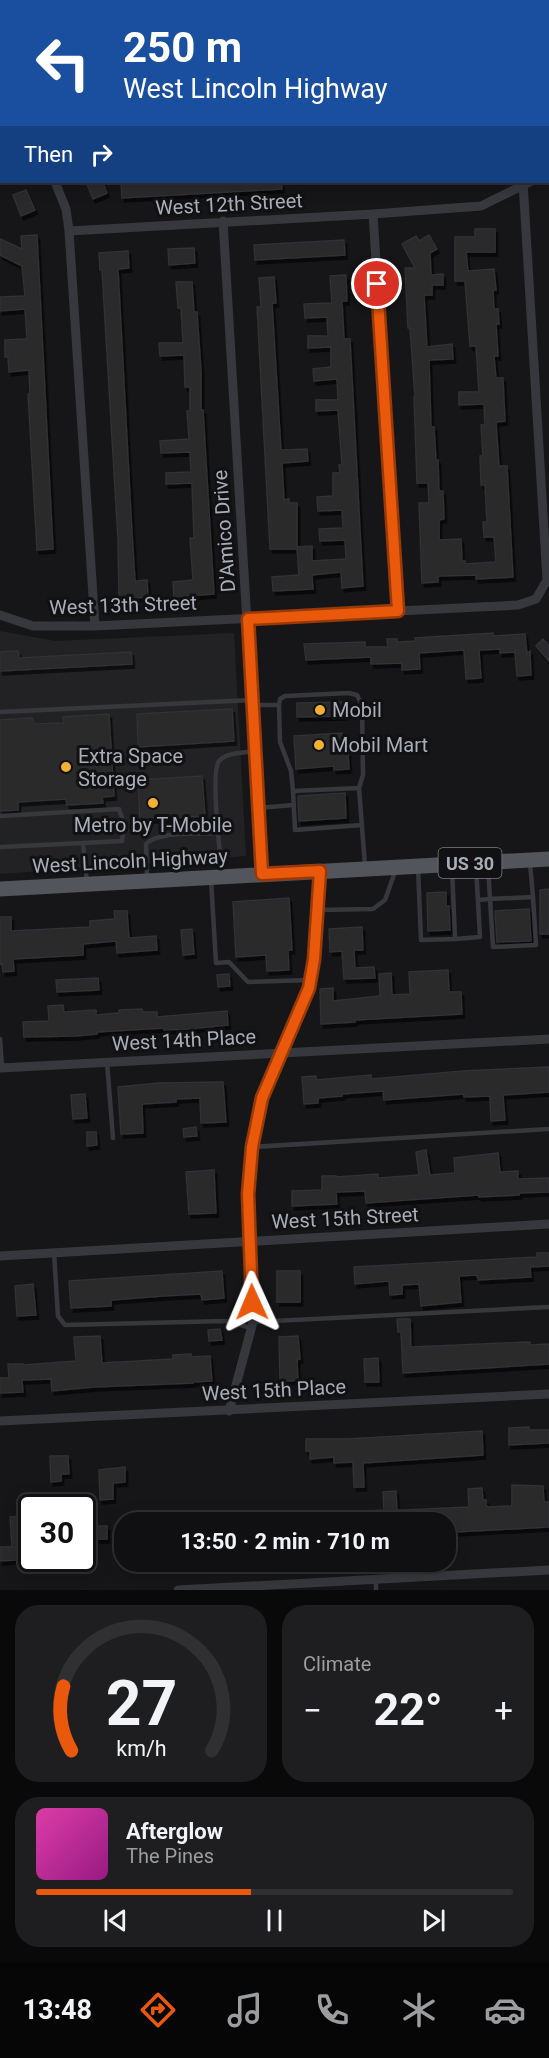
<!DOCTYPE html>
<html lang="en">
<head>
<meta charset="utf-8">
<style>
  :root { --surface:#101012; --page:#1e1e20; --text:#f1f3f6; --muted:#9c9d9f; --line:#303032; --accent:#ea580c }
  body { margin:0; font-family:Roboto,sans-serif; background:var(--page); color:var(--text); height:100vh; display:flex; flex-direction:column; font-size:22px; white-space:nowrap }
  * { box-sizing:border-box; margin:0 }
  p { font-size:20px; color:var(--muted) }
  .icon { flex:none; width:33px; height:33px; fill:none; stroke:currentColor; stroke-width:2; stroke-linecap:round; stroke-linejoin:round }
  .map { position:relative; height:1590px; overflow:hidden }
  .drawer { display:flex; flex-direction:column; gap:15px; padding:15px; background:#09090a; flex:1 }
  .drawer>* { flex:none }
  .guide { position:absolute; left:0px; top:0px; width:549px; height:183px; box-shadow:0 3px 15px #0003,0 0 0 2px var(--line); background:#1a4fa0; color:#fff; overflow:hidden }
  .speed { position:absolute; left:18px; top:1494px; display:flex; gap:12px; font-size:30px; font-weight:700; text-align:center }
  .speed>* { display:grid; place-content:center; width:78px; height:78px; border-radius:50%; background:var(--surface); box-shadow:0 3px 15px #0003,0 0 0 2px var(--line); line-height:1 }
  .speed .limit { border:3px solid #111; border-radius:9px; background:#fff; color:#111 }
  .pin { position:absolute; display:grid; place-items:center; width:51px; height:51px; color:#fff; margin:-26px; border:3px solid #fff; border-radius:50%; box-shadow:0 2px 6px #0007 }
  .me { position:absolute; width:66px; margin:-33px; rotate:359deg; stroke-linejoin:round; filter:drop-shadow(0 0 4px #0008) }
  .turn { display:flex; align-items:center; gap:21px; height:126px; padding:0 24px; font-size:27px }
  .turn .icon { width:78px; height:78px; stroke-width:2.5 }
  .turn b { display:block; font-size:42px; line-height:51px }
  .then { display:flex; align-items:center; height:57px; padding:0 24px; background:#0003; gap:12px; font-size:22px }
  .big { font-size:45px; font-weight:700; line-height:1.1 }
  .drawer .tile { flex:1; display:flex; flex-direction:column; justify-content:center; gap:9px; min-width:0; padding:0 21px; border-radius:24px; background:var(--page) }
  .drawer .dial { align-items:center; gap:0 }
  .dial svg { height:156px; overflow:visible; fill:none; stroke:var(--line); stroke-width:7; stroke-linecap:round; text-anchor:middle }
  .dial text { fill:var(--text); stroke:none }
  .song { display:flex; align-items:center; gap:18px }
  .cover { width:72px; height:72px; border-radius:9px; background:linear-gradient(135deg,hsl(320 70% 55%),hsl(310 70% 35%)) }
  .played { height:6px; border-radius:3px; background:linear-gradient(90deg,var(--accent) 45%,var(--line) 45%) }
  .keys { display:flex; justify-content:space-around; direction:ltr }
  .heat { display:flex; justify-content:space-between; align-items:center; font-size:33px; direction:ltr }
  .drawer .tiles { flex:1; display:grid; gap:15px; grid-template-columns:1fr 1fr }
  .tile:last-child { grid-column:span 2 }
  .trip { position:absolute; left:114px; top:1512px; width:342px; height:60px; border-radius:24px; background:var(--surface); box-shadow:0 3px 15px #0003,0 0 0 2px var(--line); font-weight:700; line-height:60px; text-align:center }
  .tabs { display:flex; height:96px; justify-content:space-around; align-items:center; background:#060607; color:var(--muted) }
  .tabs .icon { width:42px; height:42px }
  .tabs .current { color:var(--accent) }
  .tabs b { font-size:27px; color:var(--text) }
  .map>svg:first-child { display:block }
  .built { fill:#222225 }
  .building { fill:#29292c; stroke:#303034; stroke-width:1.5; filter:url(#shadow) }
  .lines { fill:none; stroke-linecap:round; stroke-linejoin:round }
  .service { stroke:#37383d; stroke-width:4.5 }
  .minor { stroke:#37383d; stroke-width:9 }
  .primary { stroke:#53555c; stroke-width:15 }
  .route-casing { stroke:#983908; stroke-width:15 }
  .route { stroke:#ea580c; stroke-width:10 }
  .poi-dot { fill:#f2b134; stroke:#111113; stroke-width:2 }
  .labels { text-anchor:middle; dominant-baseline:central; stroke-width:6; stroke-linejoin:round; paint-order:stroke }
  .shield { fill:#111113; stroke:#7b7e86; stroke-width:1.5 }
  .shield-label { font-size:18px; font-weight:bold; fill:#a8adb8 }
  .street-label { font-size:20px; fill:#a8adb8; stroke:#111113 }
  .poi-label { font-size:20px; fill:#a8adb8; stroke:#111113; text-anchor:start }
</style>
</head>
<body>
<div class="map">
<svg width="549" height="1590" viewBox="0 0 549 1590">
  <defs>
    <filter id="shadow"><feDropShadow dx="2.5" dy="4" stdDeviation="0" flood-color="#0009"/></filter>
  </defs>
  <rect width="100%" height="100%" fill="#161618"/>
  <!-- built -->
  <path class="built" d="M0,0H150L2,2L0,9Z
    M0,631L55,641L234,633L246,856L0,874Z"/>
  <!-- building -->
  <path class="building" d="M86,182H103L107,193L93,199Z
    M121,182H281L282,189L122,198Z
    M26,190L35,210L21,216L13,195Z
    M475,229H495V252H466L468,271L494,269L496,290H493L494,309H498L499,324H496L498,356H494L496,378H503L505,421L496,422L499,466H507L513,577L476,579V575L438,576V582L422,583L419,503H429L428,483H417L414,397H415L410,328H408L405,268H415L402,244L416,236L419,241L429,235L437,249L430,253L431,275L443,274V285H432V295H424L427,347L452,344L453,359L429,360L431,427H434L436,460H438L439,491H443L444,519L439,520V540L461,539L462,561H465V564L496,562L494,537H484L483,522H487L485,485H481L480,456H483L481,425H485L484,404L459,405V392H479L476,346H470L465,281H455V237H475Z
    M37,235L53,549L37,550L28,394H30L29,370L9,372L8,357H5V340L27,339L25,309L0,311V297L25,296L22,266L0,255V239L22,249L21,236Z
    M344,240L345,255L255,260L254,245Z
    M194,248L195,263L169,265L168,249Z
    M128,251L129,268L118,269L132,533L135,581L147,580L148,597L119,599L118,540L102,270H100L99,253Z
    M346,275L347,301H342L344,339H350L363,586L342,588L341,572L312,575L313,589L273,591L272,577L299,575L297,547L312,546V561L346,559L345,540L320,541L319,529L343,528L342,510L318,511L317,497L333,496V473H340L339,465H342L338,410L316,411V400H338L337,379L314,381L313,369L331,367V347L308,348V336H328L327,317L305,318L304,304L332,303L330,276Z
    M274,277L276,303H272L281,450L307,449L308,461L282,463L284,500L289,499V503H297V549H270L257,307H261L259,278Z
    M176,282H192L194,312H197L201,371V410H203L214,594L174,597L173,582L193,580L190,538H194L192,483L166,484V473L191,472L190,452L161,453L160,441L189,439L187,411H190V387H185L184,355L160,356L159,343H183L181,308H178Z
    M493,633V636L525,634L527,654L530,651L531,675L517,676L515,652L500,653V649L479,650L481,678L466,679L464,650L419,653L420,669L402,670V663L371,664V657L306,660L304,644L365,642V647H388L387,639H397V642L416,641L415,638Z
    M543,639L549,646V661L536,646Z
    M18,651L19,658L131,652L132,664L0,671V652Z
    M344,702V716L297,717V703Z
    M232,709L234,741L138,747L137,714Z
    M109,714L114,796L102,797L103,803L67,805L66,799L18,802V810L0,811V720L32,718L35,724L64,723L63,717Z
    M342,733L343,753H348L349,769L334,770V766L296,769L294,736Z
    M202,776L205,816L140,820L138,780Z
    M345,793L346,818L299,821L298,796Z
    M549,889V934H540V890Z
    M446,892V906H449L450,930L428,931L427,893Z
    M289,898L292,950H288L289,970L267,971L266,955L236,957L233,902Z
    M529,909L531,941L497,942L495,911Z
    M114,911H127L129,938L156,936L157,950L117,953L116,941L83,944V955L13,959L14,971L3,972L2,963L0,964V917H11V931L90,927V921L115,919Z
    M362,927L363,950H354L355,968L374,967L375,978L344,979L342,951L330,952L329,929Z
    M192,929L194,954L183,955L181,930Z
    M448,970L449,992H461L462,1014L355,1020V1022L321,1024L320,989L333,988V1001L380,996L379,974L391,973L392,995L410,994L409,972Z
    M229,974L230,986L218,987L217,975Z
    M98,978L99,990L57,992L56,980Z
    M63,1005L64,1012L96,1010V1015L119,1013V1010L142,1009L143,1012H157V1017L227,1011L228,1025L188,1029L164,1030V1028L97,1032V1034L76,1036L24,1037L23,1022L49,1021L48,1006Z
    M549,1067V1092L503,1095L505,1120L491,1121L490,1096L464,1097V1094L384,1100L383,1091L342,1094V1096L318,1098V1103L304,1104L302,1077L316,1076V1080L371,1075V1079L463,1071Z
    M223,1082L226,1122L201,1123L200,1098L176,1099V1102L142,1104L143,1133L121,1134L118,1087L159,1083Z
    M85,1094L87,1118L73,1119L71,1095Z
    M196,1127L197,1136L184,1137L183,1129Z
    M87,1132H96L97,1145L87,1146Z
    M426,1150L430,1175L455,1173L454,1158L498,1153L500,1172L518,1171V1179L549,1178V1192L519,1193V1195L479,1197V1195L366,1203L365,1191L336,1192L337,1204L292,1206V1191L322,1190V1176H336V1177L378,1174V1178L419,1175L416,1152Z
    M214,1170L216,1213L189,1214L186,1172Z
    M537,1253H549V1266L530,1267L531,1277L478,1280L477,1275L459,1276L461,1302L421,1306L419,1284L402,1285V1294L390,1295L389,1281L355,1284L354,1267L537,1257Z
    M222,1271L224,1298L202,1300L201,1294L163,1296L111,1300V1306L71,1308L69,1281Z
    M277,1271H300V1302H277Z
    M33,1284L36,1315L17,1316L15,1286Z
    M397,1319H410L411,1347L530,1342V1345L549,1344V1364L403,1373L401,1332H398Z
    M220,1329L222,1340L209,1341L208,1330Z
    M100,1336L102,1363L173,1359V1355L191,1354V1357L210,1356L212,1381L193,1382V1383L94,1387L52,1391L51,1379L22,1380L23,1392L0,1393V1378H9L8,1364H23V1365L76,1361L74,1337Z
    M298,1336L300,1359L297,1360L298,1380L280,1382L279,1337Z
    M378,1358L379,1382H365L364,1359Z
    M529,1427V1430H549V1443L509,1445V1428Z
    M482,1431L483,1455L363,1463L364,1487H354L353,1462L334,1463V1457L310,1459V1451H306V1439H347Z
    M50,1456H68L69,1474H61V1481L51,1482Z
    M125,1467V1482L113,1483V1499L100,1500L99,1470Z
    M512,1485L543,1486L544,1502H549V1527L455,1532H446V1522H369L368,1511L384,1510L383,1492L396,1491L397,1510H404L469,1507L468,1489L482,1488L483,1500H486V1506L489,1507L512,1506Z
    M32,1516V1559L0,1561V1547H12L10,1517Z
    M87,1526H107V1539H88Z"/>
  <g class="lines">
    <!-- service -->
    <path class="service" d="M253,705H279
      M0,712L252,700
      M293,791L291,771L280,742L279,705L280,699L285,696L349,693L357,695L362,705L363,775L359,788
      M258,808L293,805
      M0,816L119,809L124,824L122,841L83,843L87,883
      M362,825L295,830L293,791L359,788L365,866
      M218,833C217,820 212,770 219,761C226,752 245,753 255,751
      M0,847L83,843
      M488,865L490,899L533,897L530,863
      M418,868L421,940L455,939L452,867
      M147,878L146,844C159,831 199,834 218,833L222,876
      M211,879L216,963L229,962L248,982L310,980
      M478,900L490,899L493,947L536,945L533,897
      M318,910L373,909L385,900L396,869
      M455,939L480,937L476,866
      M0,1039L2,1067
      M107,1062L113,1138
      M252,1147L549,1129
      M54,1253L58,1316L65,1325L226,1321L251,1328
      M253,1322L549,1307
      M376,1579V1590"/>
    <!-- minor -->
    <path class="minor" d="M218,0V2
      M0,171L2,170
      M548,171L549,170
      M55,182L66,209L69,231L95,626
      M373,214L398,611
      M223,221L262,874
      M69,231L373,214L481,206L530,182
      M0,615L33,626H95L518,605L536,599L547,580L523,182
      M0,1068L549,1039
      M0,1256L549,1224
      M229,1411L253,1322L251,1241L248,1194L252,1147L262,1098L309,988L314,959L319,871
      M0,1421L549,1394
      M178,1590L549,1570"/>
    <!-- primary -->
    <path class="primary" d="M0,889L549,859"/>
  </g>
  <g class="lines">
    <!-- route casing -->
    <g class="route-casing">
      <path id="route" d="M252,1302L248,1194L252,1147L262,1098L309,988L314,959L320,871L262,874L248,619L398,611L377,284"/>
    </g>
    <!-- route -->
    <use href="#route" class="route"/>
  </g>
  <!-- markers -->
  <g class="poi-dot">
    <circle cx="320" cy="710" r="6"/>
    <circle cx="319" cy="745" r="6"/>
    <circle cx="66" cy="767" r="6"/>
    <circle cx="153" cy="803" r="6"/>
  </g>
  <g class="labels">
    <!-- shield labels -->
    <rect class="shield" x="438.5" y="848" width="63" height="30" rx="4.5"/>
    <g class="shield-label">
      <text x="470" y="863">US 30</text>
    </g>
    <!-- street labels -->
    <g class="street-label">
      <text transform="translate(229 204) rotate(-3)">West 12th Street</text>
      <text transform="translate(224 531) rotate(-94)">D'Amico Drive</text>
      <text transform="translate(123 605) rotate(-2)">West 13th Street</text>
      <text transform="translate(130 861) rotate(-3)">West Lincoln Highway</text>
      <text transform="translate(184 1040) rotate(-3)">West 14th Place</text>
      <text transform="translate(345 1218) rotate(-3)">West 15th Street</text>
      <text transform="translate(274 1390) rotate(-3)">West 15th Place</text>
    </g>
    <!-- poi labels -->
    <g class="poi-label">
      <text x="332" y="710">Mobil</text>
      <text x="331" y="745">Mobil Mart</text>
      <text x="78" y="756">Extra Space<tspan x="78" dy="23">Storage</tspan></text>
      <text x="153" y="825" text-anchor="middle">Metro by T-Mobile</text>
    </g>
  </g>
</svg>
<div class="speed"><div class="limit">30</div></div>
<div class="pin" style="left:377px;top:284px;background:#d93025"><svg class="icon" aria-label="arrive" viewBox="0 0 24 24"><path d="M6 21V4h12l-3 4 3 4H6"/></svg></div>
<svg class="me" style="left:252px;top:1302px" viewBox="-20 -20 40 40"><path d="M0-17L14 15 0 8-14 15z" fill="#ea580c" stroke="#fff" stroke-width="4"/></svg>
<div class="trip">13:50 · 2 min · 710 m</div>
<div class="guide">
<div class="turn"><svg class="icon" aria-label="left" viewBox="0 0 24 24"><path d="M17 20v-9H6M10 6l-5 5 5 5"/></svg><div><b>250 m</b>West Lincoln Highway</div></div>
<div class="then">Then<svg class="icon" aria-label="right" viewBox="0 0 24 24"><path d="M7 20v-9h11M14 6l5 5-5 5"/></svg></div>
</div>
</div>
<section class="drawer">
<div class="tiles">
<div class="tile dial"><svg viewBox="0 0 100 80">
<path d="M14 69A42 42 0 1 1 86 69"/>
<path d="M14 69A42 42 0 0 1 10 36" stroke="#ea580c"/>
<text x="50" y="56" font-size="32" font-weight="700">27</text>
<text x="50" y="72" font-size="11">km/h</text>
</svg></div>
<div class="tile"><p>Climate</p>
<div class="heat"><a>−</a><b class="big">22°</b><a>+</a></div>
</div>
<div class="tile">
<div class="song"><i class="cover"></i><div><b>Afterglow</b><p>The Pines</p></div></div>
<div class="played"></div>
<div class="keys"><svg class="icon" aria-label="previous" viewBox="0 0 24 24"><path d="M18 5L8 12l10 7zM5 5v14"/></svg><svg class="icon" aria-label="pause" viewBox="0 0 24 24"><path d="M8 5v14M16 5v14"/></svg><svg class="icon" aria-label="next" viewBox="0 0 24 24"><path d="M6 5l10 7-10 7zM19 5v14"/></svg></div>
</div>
</div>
</section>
<nav class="tabs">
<b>13:48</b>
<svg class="icon current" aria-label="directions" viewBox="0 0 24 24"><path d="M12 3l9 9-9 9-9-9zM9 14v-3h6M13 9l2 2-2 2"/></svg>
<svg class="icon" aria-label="music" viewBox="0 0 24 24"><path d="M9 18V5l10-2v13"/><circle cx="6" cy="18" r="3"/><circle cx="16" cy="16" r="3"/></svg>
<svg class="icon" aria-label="phone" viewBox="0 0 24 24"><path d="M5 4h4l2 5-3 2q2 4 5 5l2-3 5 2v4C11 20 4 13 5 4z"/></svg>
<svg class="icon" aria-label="climate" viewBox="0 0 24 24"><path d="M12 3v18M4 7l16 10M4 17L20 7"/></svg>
<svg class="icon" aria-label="car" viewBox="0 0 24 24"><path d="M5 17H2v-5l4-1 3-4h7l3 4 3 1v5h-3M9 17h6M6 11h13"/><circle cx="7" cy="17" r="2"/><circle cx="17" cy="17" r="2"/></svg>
</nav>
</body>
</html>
